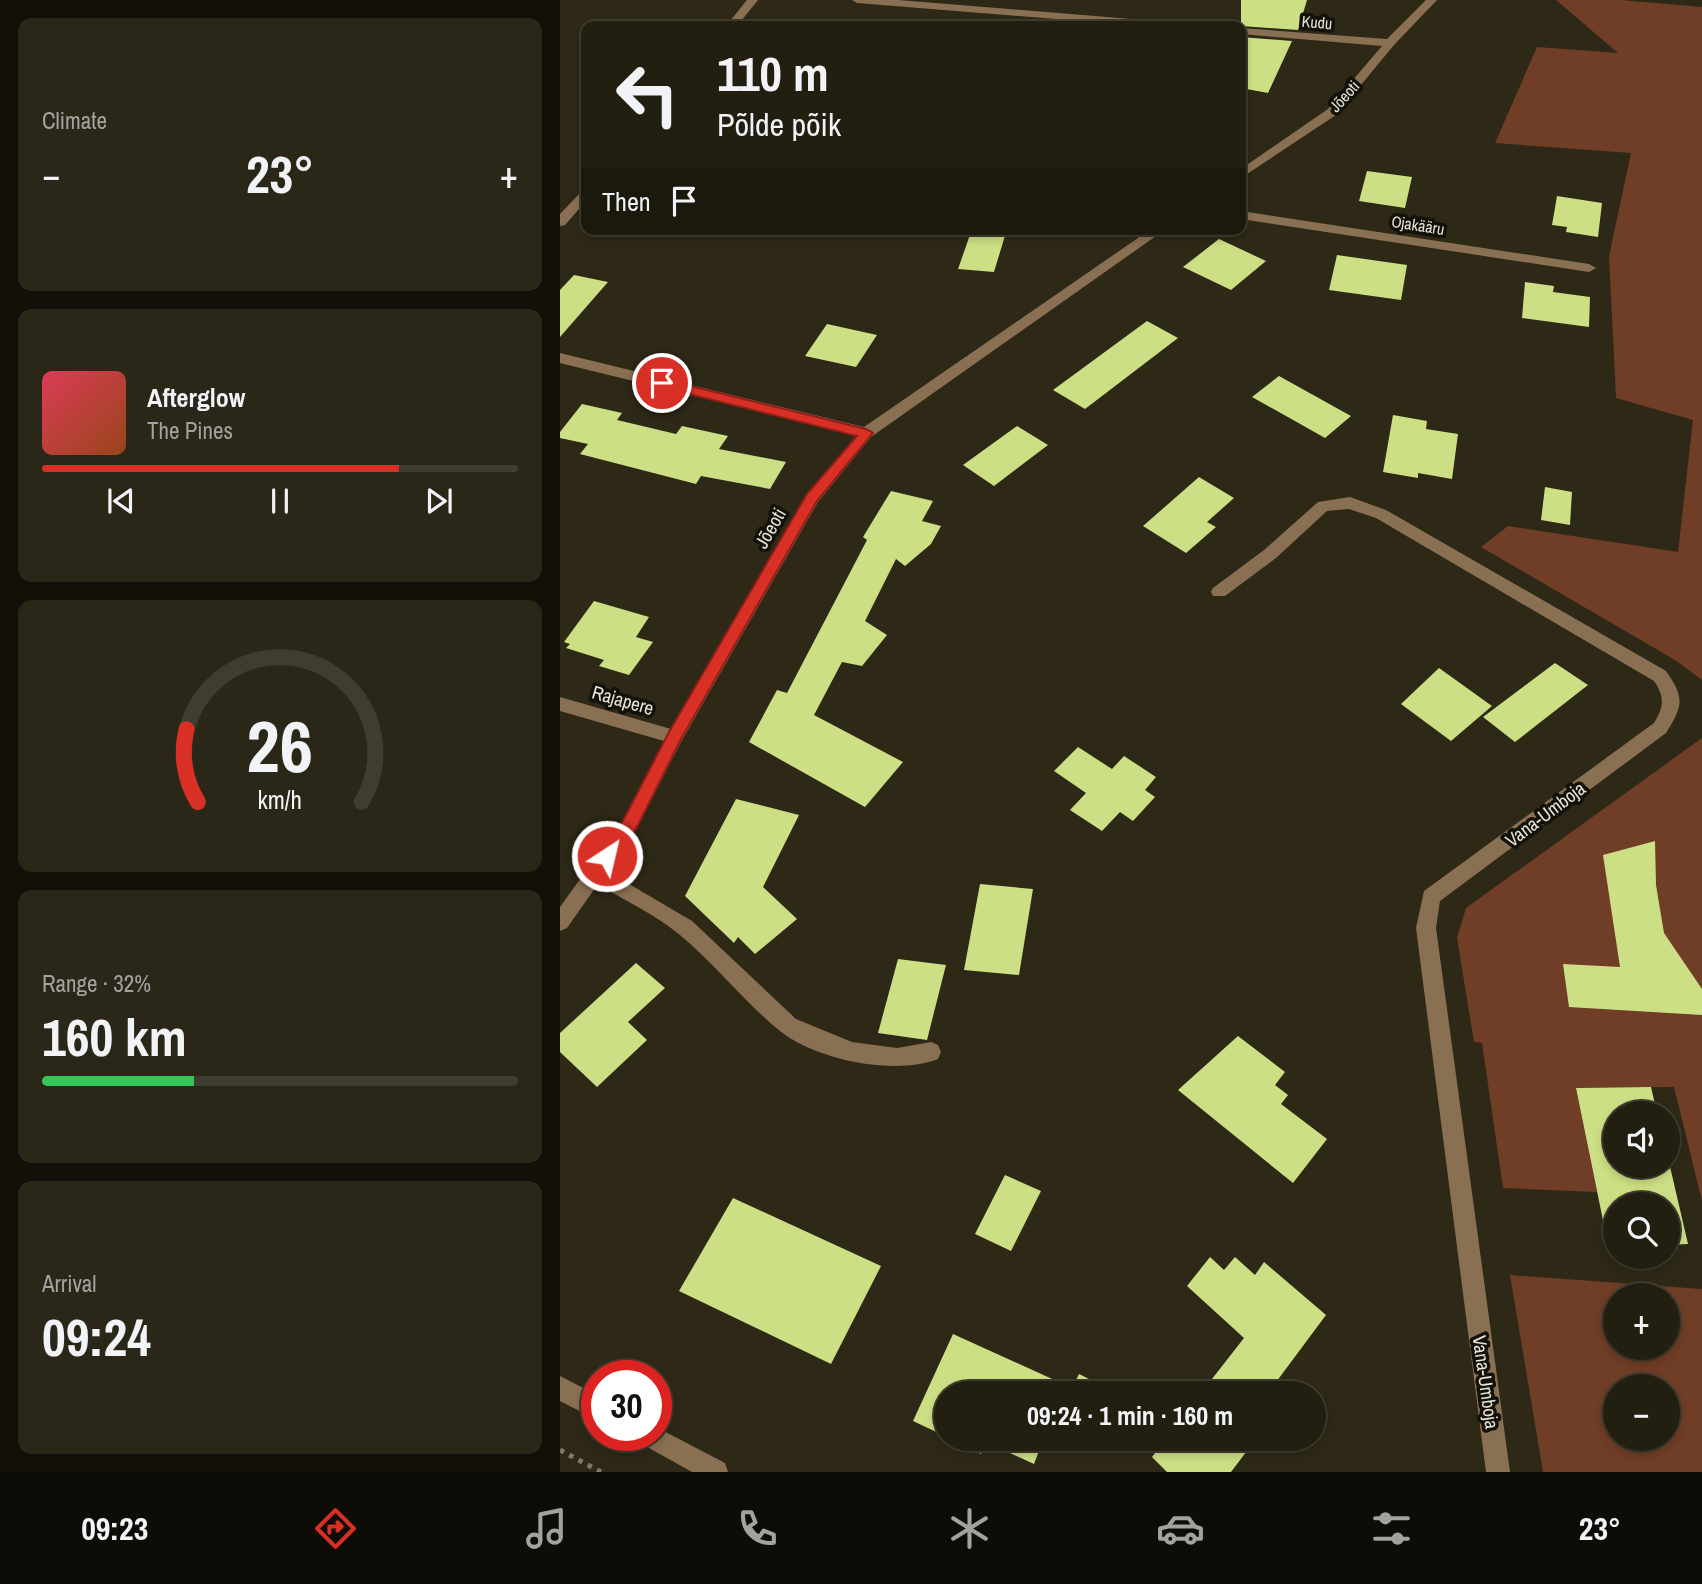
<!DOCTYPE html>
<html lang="en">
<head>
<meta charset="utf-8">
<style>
  :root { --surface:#221e10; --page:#2a2719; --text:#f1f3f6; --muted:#a2a29f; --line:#3f3c30; --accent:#d93025 }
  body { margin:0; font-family:"Archivo Narrow",sans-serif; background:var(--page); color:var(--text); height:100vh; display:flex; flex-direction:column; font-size:26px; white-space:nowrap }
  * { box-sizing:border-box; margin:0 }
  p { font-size:23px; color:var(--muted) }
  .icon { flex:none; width:38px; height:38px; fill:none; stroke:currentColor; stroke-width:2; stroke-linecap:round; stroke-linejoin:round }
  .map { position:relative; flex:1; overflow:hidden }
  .details { display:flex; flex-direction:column; gap:18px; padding:18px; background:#131009; width:560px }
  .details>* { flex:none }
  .guide { position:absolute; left:21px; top:21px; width:665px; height:214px; border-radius:14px; box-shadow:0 4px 10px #0003,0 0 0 2px var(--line); background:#221e10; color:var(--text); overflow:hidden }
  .buttons { position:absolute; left:1043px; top:1101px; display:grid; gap:14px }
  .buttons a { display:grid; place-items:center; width:77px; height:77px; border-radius:50%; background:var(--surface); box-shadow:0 4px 10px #0003,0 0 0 2px var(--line); font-size:35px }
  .speed { position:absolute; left:21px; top:1360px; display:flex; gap:14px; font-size:35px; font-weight:700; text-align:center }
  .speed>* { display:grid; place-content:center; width:91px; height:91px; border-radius:50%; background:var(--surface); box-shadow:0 4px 10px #0003,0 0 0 2px var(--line); line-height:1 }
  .speed .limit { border:10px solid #d22; background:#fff; color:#111 }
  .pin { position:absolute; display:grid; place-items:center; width:60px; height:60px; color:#fff; margin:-30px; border:4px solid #fff; border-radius:50%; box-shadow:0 2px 7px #0007 }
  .me { position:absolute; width:77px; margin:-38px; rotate:35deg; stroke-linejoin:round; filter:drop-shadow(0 0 5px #0008) }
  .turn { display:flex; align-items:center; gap:24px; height:147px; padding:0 21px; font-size:32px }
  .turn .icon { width:91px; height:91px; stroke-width:2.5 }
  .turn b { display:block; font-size:49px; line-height:60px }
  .then { display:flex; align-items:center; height:66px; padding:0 21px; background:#0003; gap:14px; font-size:26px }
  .big { font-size:52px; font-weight:700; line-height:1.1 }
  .details .tile { flex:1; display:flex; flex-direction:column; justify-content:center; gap:10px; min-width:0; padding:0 24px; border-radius:14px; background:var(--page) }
  .details .dial { align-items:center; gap:0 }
  .dial svg { height:182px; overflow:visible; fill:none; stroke:var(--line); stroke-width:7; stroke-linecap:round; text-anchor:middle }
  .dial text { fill:var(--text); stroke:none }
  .song { display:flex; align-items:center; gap:21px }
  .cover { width:84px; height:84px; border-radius:10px; background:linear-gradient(135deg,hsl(350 70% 55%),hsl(20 70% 35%)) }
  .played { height:7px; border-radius:4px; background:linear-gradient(90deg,var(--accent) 75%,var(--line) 75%) }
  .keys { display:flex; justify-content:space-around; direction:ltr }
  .heat { display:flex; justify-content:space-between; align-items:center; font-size:38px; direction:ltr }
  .charge { height:10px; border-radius:5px; background:linear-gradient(90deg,#34c759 32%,var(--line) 0) }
  .trip { position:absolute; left:374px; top:1381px; width:392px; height:70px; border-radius:35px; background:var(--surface); box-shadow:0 4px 10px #0003,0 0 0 2px var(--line); font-weight:700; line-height:70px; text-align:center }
  .menu { display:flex; height:112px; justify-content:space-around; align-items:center; background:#0e0c06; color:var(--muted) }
  .menu .icon { width:49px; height:49px }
  .menu .on { color:var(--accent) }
  .menu b { font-size:32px; color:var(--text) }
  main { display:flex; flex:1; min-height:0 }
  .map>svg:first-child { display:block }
  .green { fill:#703d26; fill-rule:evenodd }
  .building { fill:#cddf84 }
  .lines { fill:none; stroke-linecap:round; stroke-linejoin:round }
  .path { stroke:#7e7a6a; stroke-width:5; stroke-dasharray:4.5 6; stroke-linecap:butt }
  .minor { fill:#8a7053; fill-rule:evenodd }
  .route { fill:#d93025; stroke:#8d1f18; stroke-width:2 }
  .labels { text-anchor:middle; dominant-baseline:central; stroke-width:7; stroke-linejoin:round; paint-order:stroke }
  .far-street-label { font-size:16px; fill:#e6e3d7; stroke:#131109 }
  .street-label { font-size:19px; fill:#e6e3d7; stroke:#131109 }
</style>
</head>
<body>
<main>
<section class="details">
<div class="tile"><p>Climate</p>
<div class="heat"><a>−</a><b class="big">23°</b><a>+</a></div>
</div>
<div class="tile">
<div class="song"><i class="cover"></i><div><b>Afterglow</b><p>The Pines</p></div></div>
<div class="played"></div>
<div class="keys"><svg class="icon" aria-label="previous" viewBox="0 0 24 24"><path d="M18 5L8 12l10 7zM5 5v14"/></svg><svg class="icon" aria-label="pause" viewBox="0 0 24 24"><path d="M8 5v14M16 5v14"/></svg><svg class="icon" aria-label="next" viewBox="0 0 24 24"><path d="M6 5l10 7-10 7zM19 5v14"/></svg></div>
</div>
<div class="tile dial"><svg viewBox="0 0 100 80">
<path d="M14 69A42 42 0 1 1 86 69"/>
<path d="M14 69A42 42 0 0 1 9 37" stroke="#d93025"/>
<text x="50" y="56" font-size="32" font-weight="700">26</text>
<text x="50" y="72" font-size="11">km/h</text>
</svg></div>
<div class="tile"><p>Range · 32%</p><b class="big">160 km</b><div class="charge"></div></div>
<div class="tile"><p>Arrival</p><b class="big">09:24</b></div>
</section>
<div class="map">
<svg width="1142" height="1472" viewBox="0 0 1142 1472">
  <rect width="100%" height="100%" fill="#2e2816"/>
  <!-- green -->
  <path class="green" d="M996,0H1060L1142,7V680L1115,660L921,547L948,526L1118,552L1133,420L1056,398L1049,256L1071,153L935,143L977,47L1058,53Z
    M1142,738V1201L1114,1087L1016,1088L1037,1192L943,1188L922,1043L914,1042L897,938L906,908Z
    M950,1275L1142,1289V1472H983ZM1108,1295V1348H1055V1295ZM1108,1386V1438H1055V1386Z"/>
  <!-- building -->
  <path class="building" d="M681,0H747L738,30L681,26Z
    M681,37L732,41L708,93L681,88Z
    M807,171L852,177L845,208L799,201Z
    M997,196L1042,203L1038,237L1006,232L1007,227L992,225Z
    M412,229H447L434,272L398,269Z
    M659,239L706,261L671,290L623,267Z
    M777,255L847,265L841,300L769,290Z
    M14,275L48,282L0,337V290Z
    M965,282L994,286L993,292L1030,297L1029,327L962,318Z
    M587,321L618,338L525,409L493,390Z
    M267,324L317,335L296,367L245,356Z
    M719,376L791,416L765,438L692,397Z
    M22,404L62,413L57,420L116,434L122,426L168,436L159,449L226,462L210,489L141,476L136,484L20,454L28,444L0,438V432Z
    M833,415L867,421L866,429L898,434L892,479L858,473V478L823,472Z
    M457,426L488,445L434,486L403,465Z
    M639,477L674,498L647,522L656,527L626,553L583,526Z
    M985,487L1012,492L1010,525L981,520Z
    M331,491L373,501L362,521L381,526L371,544L345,566L336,559L305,621L327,635L302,666L282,662L254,715L343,762L305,807L189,742L217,690L227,693L307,540L303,537Z
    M34,601L89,617L76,637L93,642L69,675L39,666L44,660L6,648L10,644L4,642Z
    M995,663L1028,685L955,742L923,717Z
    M879,668L932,706L891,741L841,704Z
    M518,747L552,769L564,756L596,777L585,790L595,797L573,821L560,812L542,831L510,810L526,793L494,771Z
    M176,799L239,815L203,887L237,919L195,954L178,937L174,943L125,896Z
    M1095,841L1096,885L1104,933L1142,989V1015L1009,1007L1003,964L1060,967L1043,855Z
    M420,884L473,889L459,975L404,970Z
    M338,959L386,965L367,1040L318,1033Z
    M76,963L105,988L68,1022L87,1040L37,1087L0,1052V1033Z
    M678,1036L725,1072L715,1085L728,1095L721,1104L767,1139L733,1183L618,1090Z
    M1091,1087L1097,1113H1055V1166H1108V1158L1128,1244L1108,1245V1204H1055V1245H1048L1016,1088Z
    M445,1175L481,1191L451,1251L415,1234Z
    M173,1198L321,1266L271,1364L119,1291Z
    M650,1257L664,1270L675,1257L695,1275L704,1262L766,1315L708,1393H641L684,1338L627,1286Z
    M393,1334L512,1388L519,1374L549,1389L547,1393H387V1437L353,1421Z
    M389,1438H484L474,1464L426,1442L421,1454Z
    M606,1438H695L696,1439L671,1472H607L592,1457Z"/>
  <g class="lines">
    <!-- path -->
    <path class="path" d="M0,1450L41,1472"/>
    <!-- minor -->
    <path class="minor" d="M187,0H198L177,26H166Z
      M292,0H338L620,23L626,26H582L297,3Z
      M866,0H877L834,45L776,115L681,178V169L768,109L822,46L681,34V28L827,39Z
      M26,190V201L5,225L0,226V214L22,191Z
      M681,211L1029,264L1036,268L1029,272L681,219Z
      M591,229H606L311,437L258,502L121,742L76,830L47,871L132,921L236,1019L292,1042L337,1048L371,1042L378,1045L381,1052L378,1059C335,1076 256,1060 220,1031C184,1002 155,964 120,935C96,915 64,900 38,884L7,928L0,931V907L64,818L104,741L0,711V697L111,729L247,494L296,436L0,363V353L304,427Z
      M790,497L826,510L1106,671C1125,698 1123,706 1106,733L880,901L876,928L950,1472H926L856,928L864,891L1094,723C1104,707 1105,697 1094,681L816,518L789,509L767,511L716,558L665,596H653L651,592L653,588L704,550L758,502Z
      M0,1376L37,1395V1420L0,1401Z
      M96,1427L165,1463L168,1472H132L80,1443L76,1435H96Z"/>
  </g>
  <!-- route -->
  <path class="route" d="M102,379L306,429L313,433L257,501L120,741L76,829L53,861L47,864L41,861L38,856L41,851L64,819L109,732L247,494L297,436L97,386L96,383Z"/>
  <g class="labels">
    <!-- far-street labels -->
    <g class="far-street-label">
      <text transform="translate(757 22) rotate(5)">Kudu</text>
      <text transform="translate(784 96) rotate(-48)">Jõeoti</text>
      <text transform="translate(858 225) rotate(9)">Ojakääru</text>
    </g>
    <!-- street labels -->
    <g class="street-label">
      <text transform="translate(210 528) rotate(-60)">Jõeoti</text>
      <text transform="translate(63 700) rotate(16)">Rajapere</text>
      <text transform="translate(985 814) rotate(-37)">Vana-Umboja</text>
      <text transform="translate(926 1382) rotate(82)">Vana-Umboja</text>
    </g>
  </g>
</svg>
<div class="buttons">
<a><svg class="icon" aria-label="sound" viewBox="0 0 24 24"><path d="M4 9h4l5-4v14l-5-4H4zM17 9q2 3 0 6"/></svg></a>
<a><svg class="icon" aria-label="search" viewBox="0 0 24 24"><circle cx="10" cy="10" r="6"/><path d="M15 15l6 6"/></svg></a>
<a>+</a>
<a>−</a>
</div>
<div class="speed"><div class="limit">30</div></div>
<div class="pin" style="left:102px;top:383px;background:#d93025"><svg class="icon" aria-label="arrive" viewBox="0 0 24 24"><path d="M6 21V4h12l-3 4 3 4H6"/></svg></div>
<svg class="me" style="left:47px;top:856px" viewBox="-20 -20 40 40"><circle r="17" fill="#d93025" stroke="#fff" stroke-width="3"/><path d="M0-11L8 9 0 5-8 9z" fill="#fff"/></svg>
<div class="trip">09:24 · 1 min · 160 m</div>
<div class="guide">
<div class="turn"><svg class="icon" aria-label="left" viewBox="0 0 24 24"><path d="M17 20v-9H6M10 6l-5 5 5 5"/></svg><div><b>110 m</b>Põlde põik</div></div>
<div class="then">Then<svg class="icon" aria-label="arrive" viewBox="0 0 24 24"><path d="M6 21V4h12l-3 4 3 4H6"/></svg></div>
</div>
</div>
</main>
<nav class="menu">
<b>09:23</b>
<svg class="icon on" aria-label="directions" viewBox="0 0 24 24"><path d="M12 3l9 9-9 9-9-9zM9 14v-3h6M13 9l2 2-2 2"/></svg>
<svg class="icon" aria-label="music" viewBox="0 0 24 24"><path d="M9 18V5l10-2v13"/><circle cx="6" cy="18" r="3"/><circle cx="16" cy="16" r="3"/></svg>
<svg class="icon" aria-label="phone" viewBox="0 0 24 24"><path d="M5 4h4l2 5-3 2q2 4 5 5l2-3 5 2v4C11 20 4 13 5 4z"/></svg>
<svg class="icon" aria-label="climate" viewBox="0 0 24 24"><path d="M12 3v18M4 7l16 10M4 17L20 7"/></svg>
<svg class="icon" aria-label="car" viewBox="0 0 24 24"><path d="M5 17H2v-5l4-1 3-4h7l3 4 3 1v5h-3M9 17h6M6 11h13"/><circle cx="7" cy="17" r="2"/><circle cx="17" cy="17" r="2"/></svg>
<svg class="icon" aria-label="filters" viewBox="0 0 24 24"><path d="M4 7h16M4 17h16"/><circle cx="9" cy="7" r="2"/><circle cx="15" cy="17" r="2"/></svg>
<b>23°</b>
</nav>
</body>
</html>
